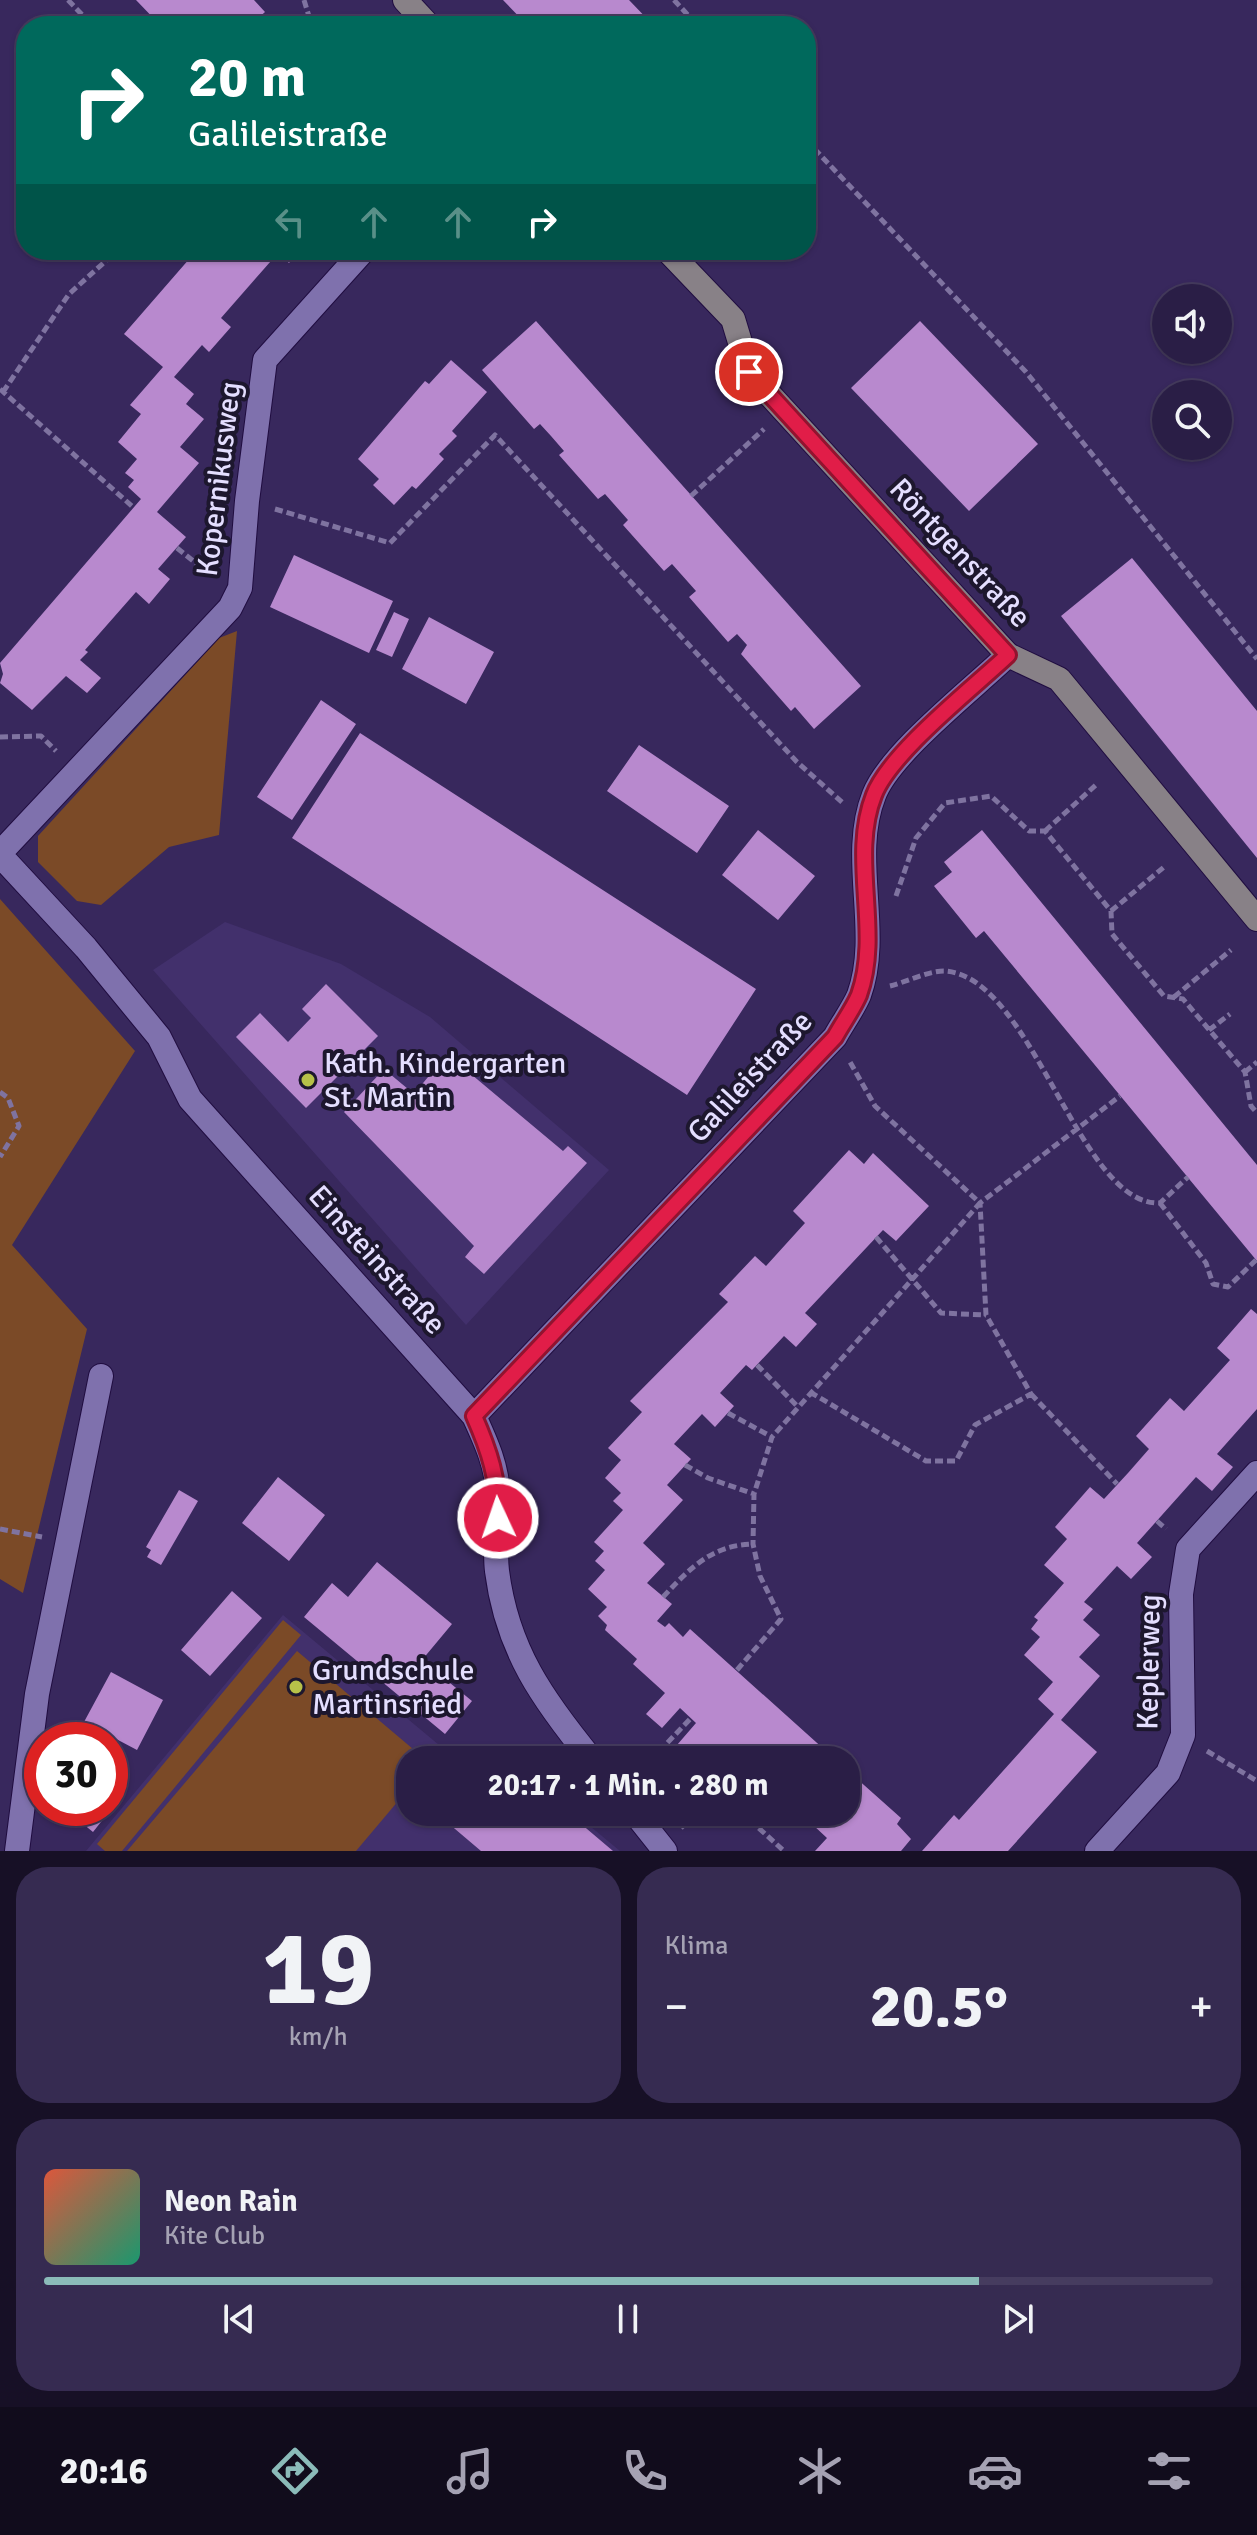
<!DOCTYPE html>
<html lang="de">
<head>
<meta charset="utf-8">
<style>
  :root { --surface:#2a1e46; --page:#362b51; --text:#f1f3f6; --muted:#a5a2b3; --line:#463c5f; --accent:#8bbbb9 }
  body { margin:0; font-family:Signika,sans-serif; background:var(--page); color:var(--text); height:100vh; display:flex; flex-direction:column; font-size:30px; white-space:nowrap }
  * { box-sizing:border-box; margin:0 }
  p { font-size:26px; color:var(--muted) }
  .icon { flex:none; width:44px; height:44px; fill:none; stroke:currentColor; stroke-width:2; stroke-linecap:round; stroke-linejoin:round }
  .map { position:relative; height:1851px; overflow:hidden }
  .panel { display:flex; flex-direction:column; gap:16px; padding:16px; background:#171026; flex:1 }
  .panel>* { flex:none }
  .hud { position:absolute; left:16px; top:16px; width:800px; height:244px; border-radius:32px; box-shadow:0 2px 6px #0004,0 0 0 2px var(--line); background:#00695c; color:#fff; overflow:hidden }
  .fabs { position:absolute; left:1152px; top:284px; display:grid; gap:16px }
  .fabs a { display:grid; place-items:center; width:80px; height:80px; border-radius:50%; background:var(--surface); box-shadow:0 2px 6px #0004,0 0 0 2px var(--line); font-size:40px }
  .speed { position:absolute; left:24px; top:1722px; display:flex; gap:16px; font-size:40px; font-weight:700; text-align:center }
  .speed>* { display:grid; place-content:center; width:104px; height:104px; border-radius:50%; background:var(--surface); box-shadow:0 2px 6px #0004,0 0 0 2px var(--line); line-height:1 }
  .speed .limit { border:12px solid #d22; background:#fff; color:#111 }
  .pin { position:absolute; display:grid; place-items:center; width:68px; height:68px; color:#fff; margin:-34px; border:4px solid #fff; border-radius:50%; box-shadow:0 2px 8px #0007 }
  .me { position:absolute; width:88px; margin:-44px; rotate:357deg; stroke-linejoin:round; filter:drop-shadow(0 0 6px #0008) }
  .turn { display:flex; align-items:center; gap:28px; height:168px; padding:0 40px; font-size:36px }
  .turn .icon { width:104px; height:104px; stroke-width:2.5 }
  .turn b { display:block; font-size:56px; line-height:68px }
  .lanes { display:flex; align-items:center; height:76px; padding:0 40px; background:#0003; justify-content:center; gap:40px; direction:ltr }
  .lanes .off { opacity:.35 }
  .big { font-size:60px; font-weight:700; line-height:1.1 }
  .panel .tile { flex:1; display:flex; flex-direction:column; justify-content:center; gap:12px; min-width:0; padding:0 28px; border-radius:32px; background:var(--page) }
  .panel .dial { align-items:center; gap:0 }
  .dial b { font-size:104px; line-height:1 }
  .song { display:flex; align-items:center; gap:24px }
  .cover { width:96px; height:96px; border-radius:12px; background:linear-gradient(135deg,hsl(10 70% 55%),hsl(160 70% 35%)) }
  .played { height:8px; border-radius:4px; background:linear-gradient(90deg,var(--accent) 80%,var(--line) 80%) }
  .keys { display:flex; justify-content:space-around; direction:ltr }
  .heat { display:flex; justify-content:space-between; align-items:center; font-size:44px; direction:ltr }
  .panel .tiles { flex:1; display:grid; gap:16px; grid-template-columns:1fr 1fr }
  .tile:last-child { grid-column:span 2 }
  .trip { position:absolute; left:396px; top:1746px; width:464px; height:80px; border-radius:32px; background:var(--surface); box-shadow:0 2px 6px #0004,0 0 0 2px var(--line); font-weight:700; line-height:80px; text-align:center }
  .tab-bar { display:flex; height:128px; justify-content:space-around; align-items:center; background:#110c1c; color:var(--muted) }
  .tab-bar .icon { width:56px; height:56px }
  .tab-bar .selected { color:var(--accent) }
  .tab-bar b { font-size:36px; color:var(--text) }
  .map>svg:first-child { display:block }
  .built { fill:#42306c }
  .green { fill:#7b4a27 }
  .building { fill:#b889ce }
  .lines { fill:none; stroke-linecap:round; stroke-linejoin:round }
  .street-casing { stroke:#200d40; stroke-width:26 }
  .secondary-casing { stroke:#200d40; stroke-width:26 }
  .path { stroke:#7f73a0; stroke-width:5; stroke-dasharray:8 4; stroke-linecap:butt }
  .street { stroke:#7f71ad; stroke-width:24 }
  .secondary { stroke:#888187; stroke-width:24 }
  .route-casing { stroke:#92132f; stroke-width:20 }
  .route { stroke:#e11d48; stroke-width:14 }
  .poi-dot { fill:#b6c149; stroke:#1d172e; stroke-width:3 }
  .labels { text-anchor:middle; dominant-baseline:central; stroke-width:8; stroke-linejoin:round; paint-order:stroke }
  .street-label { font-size:30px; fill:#e4deff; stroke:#1d172e }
  .poi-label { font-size:30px; fill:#e4deff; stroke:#1d172e; text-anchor:start }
</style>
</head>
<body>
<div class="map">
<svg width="1257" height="1851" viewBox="0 0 1257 1851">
  <rect width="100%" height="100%" fill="#38285d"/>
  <!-- built -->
  <path class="built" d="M225,922L341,964L430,1017L609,1170L466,1325L153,970Z
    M283,1615L457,1760H410V1812H573L620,1851H86Z"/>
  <!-- green -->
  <path class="green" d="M237,631L219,835L169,847L101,905L77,901L38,862V836L219,638Z
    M0,899L135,1051L12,1245L87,1329L23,1593L0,1579Z
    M283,1620L301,1635L122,1851H105L97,1844Z
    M297,1651L426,1760H410V1787L356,1851H127Z"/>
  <!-- building -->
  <path class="building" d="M136,0H254L265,12L256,20L262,26H161Z
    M503,0H629L654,26H528Z
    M197,250H301L289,263L278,253L221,318L231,327L209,352L202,345L174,377L194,394L186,404L204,419L180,447L199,463L157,512L186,537L158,569L170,579L149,604L136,592L85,650L88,652L80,660L101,678L87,693L66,676L32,710L0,683L3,674L0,663L141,499L128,487L134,480L125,473L137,459L118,442L141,414L130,405L163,367L124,334Z
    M536,321L861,686L814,729L795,707L791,711L741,654L747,645L737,634L728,642L689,597L696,591L672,564L664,571L623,525L628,520L605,494L598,499L559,455L564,451L551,436L540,424L534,429L482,370Z
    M920,321L1038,444L969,511L851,388Z
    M451,360L487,392L452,431L457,436L439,454L444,459L416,489L412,486L394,505L373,485L379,479L358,459L425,381L429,384Z
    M294,555L393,601L369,653L270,607Z
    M1132,558L1257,711V858L1061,616Z
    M394,612L409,619L392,657L376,650Z
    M429,617L494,652L466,704L402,669Z
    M321,700L356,724L292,820L257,797Z
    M360,733L756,989L687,1095L292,838Z
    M639,745L729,806L697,853L607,791Z
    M758,830L815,876L778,920L722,875Z
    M982,830L1257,1165V1261L984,931L976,938L934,886L952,872L944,862Z
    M326,984L378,1036L306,1108L236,1037L260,1013L288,1042L311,1018L302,1009Z
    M447,1054L563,1151L568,1146L587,1163L484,1274L465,1257L474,1246L344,1112L384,1069L414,1094Z
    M849,1150L864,1164L873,1153L929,1206L896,1241L883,1230L805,1313L817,1324L796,1347L784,1336L752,1370L746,1365L720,1393L734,1406L715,1427L702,1414L674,1444L691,1459L667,1485L683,1500L643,1543L665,1564L647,1583L672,1604L657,1621L665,1627L669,1623L683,1637L690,1629L836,1760H741L727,1747L716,1760H695L677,1745L696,1723L680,1708L662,1728L646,1714L665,1693L633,1664L637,1659L605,1630L607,1625L598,1616L607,1607L588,1589L605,1570L595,1561L604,1551L594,1542L623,1510L613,1501L621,1493L605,1478L621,1460L608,1448L642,1412L630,1401L728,1302L719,1294L755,1256L766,1266L805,1223L793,1211Z
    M1251,1309L1257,1314V1409L1217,1454L1233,1467L1212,1491L1196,1477L1137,1543L1152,1557L1131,1579L1117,1566L1084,1602L1093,1609L1083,1620L1100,1635L1079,1657L1100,1676L1061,1720L1097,1752L1008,1851H922L954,1815L959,1820L1054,1714L1038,1699L1053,1682L1024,1655L1040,1637L1031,1629L1038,1620L1034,1617L1064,1583L1044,1565L1067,1539L1055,1527L1090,1487L1104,1499L1128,1473L1149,1449L1136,1436L1170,1398L1184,1411L1230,1360L1217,1348Z
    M278,1477L325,1515L289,1561L242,1523Z
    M179,1490L198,1501L161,1565L147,1557L151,1550L146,1547Z
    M377,1562L452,1624L422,1660L472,1701L445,1734L304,1617L332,1583L348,1597Z
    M232,1591L262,1618L210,1676L181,1650Z
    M111,1672L163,1700L137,1750L84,1722Z
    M489,1746L506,1760H477Z
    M846,1769L901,1818L897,1824L911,1839L901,1851H815L827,1838L799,1812H846Z
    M110,1798L116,1803L93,1832L66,1810L110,1808Z
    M435,1812H567L613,1851H481Z"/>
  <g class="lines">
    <!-- street casing -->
    <g class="street-casing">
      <path id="street" d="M0,853L230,608L240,588L247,501L265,360L364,250
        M0,855L86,948L159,1037L190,1099L474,1416C486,1442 498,1468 498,1497C499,1522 494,1547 497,1571C507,1650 543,1700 592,1760
        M474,1416L835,1037C842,1024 853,1009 859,995C882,931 849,858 874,795C890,753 974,688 1008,655
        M634,1812L665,1851
        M17,1851L37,1694L101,1376
        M1097,1851L1168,1773L1183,1735L1181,1594L1188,1549L1257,1473"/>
    </g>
    <!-- secondary casing -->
    <g class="secondary-casing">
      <path id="secondary" d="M405,0L429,26
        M667,250L733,319L749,372L1008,655L1059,679L1257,919"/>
    </g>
    <!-- path -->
    <path class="path" d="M68,0L93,26
      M304,0L312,26
      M674,0L698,26
      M806,140L1026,372L1257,659
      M0,389L133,507
      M3,392L69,294L118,250
      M691,496L764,429
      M275,509L390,543L495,435L797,762L844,804
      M177,548L197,564L214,543
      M0,737L41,736L56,751
      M1045,831L1097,784
      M896,896L916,838L945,803L991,796L1029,831H1045L1111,911L1112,934L1164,996L1183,999L1245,1072L1251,1106L1257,1113
      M1111,911L1164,867
      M890,986C906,982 928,971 944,971C1033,975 1078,1206 1160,1203L1188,1177
      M1174,997L1231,950
      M1209,1030L1230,1014
      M1245,1072L1257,1062
      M0,1092L8,1098L19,1126L0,1157
      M1160,1203L1206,1263L1213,1284L1228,1287L1256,1260
      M876,1237L941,1313L986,1315
      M757,1365L797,1406
      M810,1392L926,1461H956L975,1425L1031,1394L986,1315L980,1203L1120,1096
      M1031,1394L1117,1484
      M728,1413L772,1437
      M685,1465L708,1478L754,1494
      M1157,1521L1166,1529
      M0,1529L42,1537
      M663,1597C690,1568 712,1545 753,1544
      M737,1670L781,1619L760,1576L753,1544L754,1494L772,1437L980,1203L875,1106L850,1062
      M1207,1751L1257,1781
      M651,1760L691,1718
      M741,1812L784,1851
      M681,1828L698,1812"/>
    <!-- street -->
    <use href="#street" class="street"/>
    <!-- secondary -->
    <use href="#secondary" class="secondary"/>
  </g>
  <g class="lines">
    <!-- route casing -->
    <g class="route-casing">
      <path id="route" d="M498,1518C499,1480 489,1450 474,1416L835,1037C842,1024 853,1009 859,995C882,931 849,858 874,795C890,753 973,688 1008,655L749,372"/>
    </g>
    <!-- route -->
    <use href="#route" class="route"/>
  </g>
  <!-- markers -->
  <g class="poi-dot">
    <circle cx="308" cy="1080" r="8"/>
    <circle cx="296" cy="1687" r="8"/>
  </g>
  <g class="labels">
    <!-- street labels -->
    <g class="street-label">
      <text transform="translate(219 479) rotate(-83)">Kopernikusweg</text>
      <text transform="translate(960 553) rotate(47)">Röntgenstraße</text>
      <text transform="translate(750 1077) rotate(-47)">Galileistraße</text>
      <text transform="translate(377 1260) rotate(48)">Einsteinstraße</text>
      <text transform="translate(1149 1662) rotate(-89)">Keplerweg</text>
    </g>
    <!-- poi labels -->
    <g class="poi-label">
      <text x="324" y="1063">Kath. Kindergarten<tspan x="324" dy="34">St. Martin</tspan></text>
      <text x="312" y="1670">Grundschule<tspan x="312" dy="34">Martinsried</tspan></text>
    </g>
  </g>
</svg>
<div class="fabs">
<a><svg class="icon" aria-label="sound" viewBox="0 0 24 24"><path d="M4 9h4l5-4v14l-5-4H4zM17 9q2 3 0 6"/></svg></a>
<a><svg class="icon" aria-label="search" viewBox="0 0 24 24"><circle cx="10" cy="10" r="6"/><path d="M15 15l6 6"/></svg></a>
</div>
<div class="speed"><div class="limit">30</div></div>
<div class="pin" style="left:749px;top:372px;background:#d93025"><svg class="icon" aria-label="arrive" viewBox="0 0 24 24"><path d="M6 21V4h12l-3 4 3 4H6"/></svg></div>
<svg class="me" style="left:498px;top:1518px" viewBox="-20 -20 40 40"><circle r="17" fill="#e11d48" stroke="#fff" stroke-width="3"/><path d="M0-11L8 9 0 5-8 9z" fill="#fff"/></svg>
<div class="trip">20:17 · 1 Min. · 280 m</div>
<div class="hud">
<div class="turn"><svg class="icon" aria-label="right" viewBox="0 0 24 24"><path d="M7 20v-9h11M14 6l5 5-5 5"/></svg><div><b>20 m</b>Galileistraße</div></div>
<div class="lanes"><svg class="icon off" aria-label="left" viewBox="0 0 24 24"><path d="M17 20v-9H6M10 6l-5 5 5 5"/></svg><svg class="icon off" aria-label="ahead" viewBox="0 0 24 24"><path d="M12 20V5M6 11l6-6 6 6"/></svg><svg class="icon off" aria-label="ahead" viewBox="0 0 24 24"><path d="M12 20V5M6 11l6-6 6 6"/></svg><svg class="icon" aria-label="right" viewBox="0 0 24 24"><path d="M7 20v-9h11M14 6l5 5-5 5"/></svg></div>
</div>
</div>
<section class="panel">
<div class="tiles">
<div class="tile dial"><b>19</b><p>km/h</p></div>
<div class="tile"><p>Klima</p>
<div class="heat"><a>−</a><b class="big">20.5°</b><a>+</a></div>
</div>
<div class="tile">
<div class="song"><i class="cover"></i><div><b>Neon Rain</b><p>Kite Club</p></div></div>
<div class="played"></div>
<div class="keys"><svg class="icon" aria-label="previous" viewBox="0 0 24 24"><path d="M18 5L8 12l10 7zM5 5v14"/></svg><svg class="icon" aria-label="pause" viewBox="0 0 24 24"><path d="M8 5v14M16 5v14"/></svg><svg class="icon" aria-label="next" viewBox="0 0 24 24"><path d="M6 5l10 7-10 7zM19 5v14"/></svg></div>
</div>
</div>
</section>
<nav class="tab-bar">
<b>20:16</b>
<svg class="icon selected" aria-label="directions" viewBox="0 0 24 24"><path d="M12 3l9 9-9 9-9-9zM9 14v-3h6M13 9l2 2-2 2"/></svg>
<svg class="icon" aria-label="music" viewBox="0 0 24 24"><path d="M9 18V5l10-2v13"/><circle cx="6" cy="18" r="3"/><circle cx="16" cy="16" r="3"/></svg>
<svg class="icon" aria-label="phone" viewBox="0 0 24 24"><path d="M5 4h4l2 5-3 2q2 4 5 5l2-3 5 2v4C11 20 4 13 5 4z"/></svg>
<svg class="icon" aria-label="climate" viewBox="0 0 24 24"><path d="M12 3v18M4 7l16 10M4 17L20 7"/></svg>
<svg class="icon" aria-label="car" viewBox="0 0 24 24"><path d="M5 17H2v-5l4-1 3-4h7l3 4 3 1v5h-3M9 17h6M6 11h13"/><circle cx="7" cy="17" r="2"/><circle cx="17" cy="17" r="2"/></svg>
<svg class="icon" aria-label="filters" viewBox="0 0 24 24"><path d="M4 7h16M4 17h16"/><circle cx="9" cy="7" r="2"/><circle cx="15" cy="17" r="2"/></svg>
</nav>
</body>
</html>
